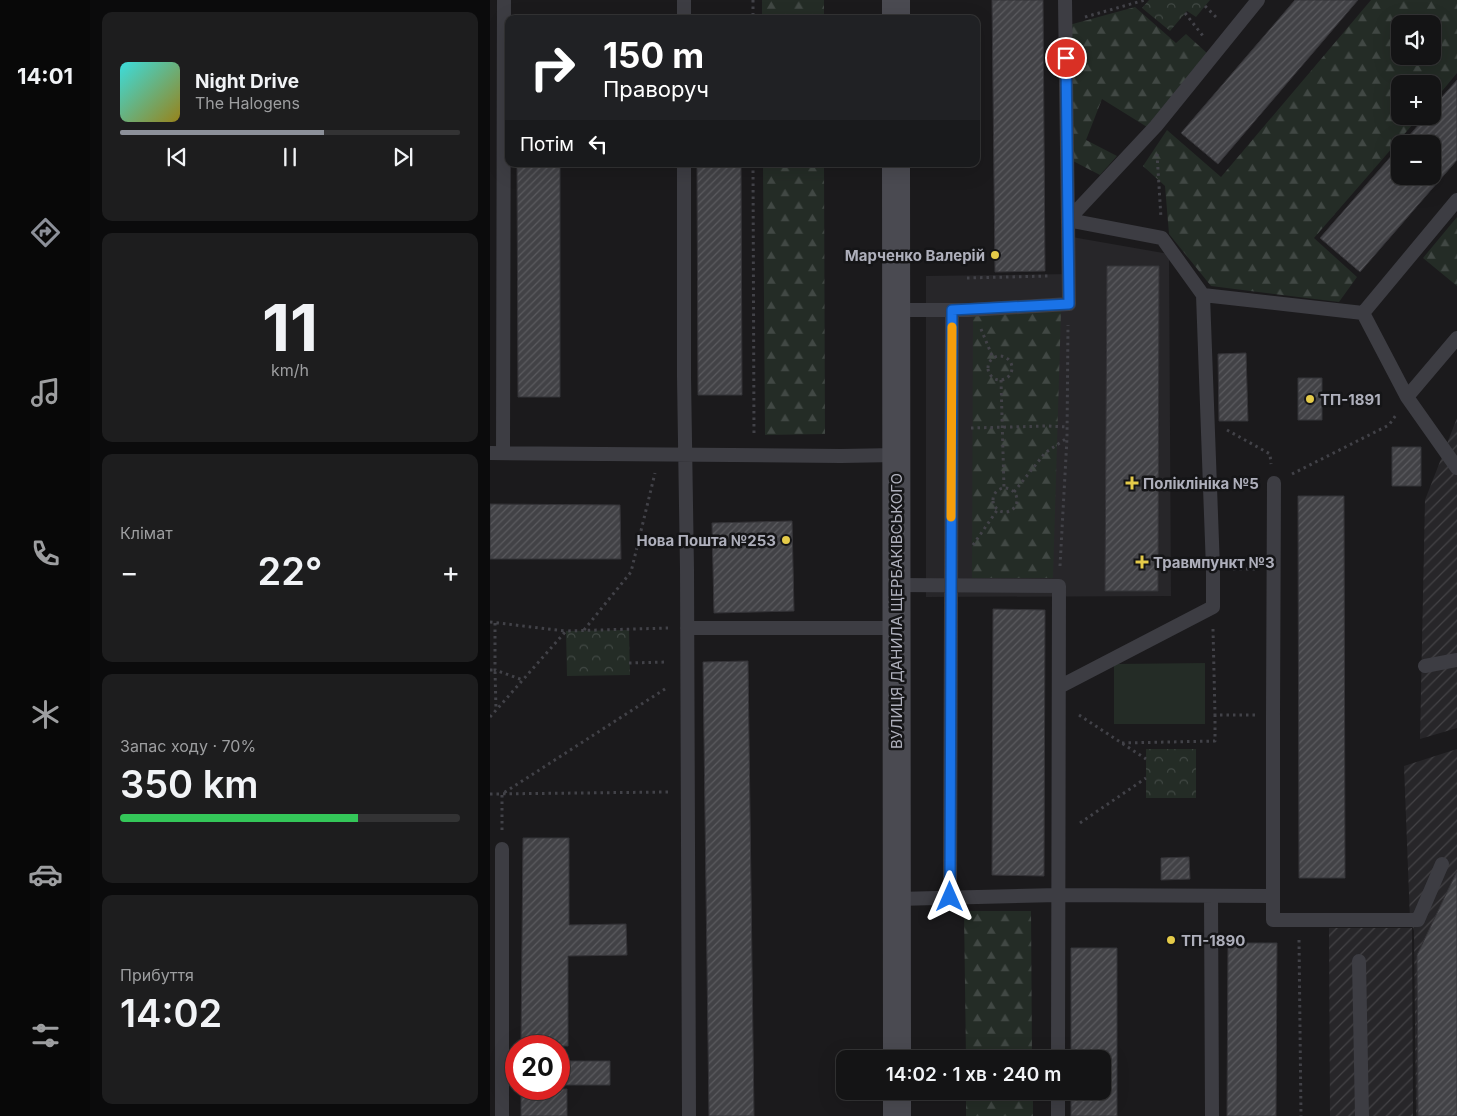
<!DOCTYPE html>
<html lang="uk">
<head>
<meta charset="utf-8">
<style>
  :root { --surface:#141415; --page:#1d1d1e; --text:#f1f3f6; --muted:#9d9ea0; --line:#333334; --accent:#8c9099 }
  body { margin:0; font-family:Inter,sans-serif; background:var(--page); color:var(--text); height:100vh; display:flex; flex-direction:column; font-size:19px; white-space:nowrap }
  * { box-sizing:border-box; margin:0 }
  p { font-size:16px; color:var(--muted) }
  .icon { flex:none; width:28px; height:28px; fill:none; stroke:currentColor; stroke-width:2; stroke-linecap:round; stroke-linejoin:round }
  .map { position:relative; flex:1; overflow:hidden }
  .details { display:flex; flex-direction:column; gap:12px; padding:12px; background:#0b0b0c; width:400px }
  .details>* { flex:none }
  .guide { position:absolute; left:15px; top:15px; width:475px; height:152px; border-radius:10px; box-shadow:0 5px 20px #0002,0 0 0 1px var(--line); background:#202124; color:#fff; overflow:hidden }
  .controls { position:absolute; left:901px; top:15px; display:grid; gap:10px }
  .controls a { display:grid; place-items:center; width:50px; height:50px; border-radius:10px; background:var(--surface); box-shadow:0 5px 20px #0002,0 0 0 1px var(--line); font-size:25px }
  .speed { position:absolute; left:15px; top:1035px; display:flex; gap:10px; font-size:25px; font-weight:700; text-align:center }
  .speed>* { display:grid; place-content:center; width:65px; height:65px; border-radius:50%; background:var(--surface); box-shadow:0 5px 20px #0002,0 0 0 1px var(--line); line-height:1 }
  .speed .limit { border:8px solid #d22; background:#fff; color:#111 }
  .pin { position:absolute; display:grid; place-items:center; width:42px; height:42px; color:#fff; margin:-21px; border:2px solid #fff; border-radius:50%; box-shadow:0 1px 5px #0007 }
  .me { position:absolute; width:55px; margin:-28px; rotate:0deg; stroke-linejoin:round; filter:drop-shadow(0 0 4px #0008) }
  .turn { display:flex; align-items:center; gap:18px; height:105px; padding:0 15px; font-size:22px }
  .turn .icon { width:65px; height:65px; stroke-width:2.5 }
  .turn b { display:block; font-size:35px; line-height:42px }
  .then { display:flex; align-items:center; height:48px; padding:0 15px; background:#0003; gap:10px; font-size:19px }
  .big { font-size:38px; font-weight:600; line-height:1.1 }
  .details .tile { flex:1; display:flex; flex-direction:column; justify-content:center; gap:8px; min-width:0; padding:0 18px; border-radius:10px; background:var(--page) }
  .details .dial { align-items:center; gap:0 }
  .dial b { font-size:65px; line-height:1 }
  .song { display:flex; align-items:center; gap:15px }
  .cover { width:60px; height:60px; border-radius:8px; background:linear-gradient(135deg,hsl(180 70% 55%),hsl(50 70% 35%)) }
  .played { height:5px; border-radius:2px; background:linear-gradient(90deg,var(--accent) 60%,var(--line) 60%) }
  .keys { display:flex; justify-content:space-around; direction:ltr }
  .heat { display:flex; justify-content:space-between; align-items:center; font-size:28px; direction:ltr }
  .charge { height:8px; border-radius:4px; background:linear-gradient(90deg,#34c759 70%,var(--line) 0) }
  .trip { position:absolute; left:346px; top:1050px; width:275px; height:50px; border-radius:10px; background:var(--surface); box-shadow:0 5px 20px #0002,0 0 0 1px var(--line); font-weight:600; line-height:50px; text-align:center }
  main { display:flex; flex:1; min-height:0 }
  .tab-bar { display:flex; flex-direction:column; width:90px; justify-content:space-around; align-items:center; background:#080808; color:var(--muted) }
  .tab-bar .icon { width:35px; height:35px }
  .tab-bar .selected { color:var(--accent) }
  .tab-bar b { font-size:22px; color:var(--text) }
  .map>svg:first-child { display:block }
  .built { fill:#272629 }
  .industrial { fill:url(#industrial-furrows) }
  .forest { fill:url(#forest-firs); fill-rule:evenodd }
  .park { fill:url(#park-crowns) }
  .garden { fill:#242c26 }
  .building { fill:url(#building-hatch); stroke:#353438 }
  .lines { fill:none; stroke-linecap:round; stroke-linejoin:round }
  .path { stroke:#424248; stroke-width:3; stroke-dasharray:2.5 4; stroke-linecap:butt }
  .lane { stroke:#3d3d43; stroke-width:14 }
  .secondary { stroke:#4a4a51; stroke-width:28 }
  .route-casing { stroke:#114b97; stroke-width:12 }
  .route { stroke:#1a73e8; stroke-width:9 }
  .slow { stroke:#f59e0b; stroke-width:9 }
  .poi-dot { fill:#e5cb49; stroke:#151517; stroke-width:2 }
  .labels { text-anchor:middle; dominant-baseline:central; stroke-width:5; stroke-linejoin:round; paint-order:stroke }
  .poi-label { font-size:15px; font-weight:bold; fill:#aeafbb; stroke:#151517; text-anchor:start }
  .street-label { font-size:15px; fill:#aeafbb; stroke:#151517 }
</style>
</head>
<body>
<main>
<nav class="tab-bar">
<b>14:01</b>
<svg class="icon selected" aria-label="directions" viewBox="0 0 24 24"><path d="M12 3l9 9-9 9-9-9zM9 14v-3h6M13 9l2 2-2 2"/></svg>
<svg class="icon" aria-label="music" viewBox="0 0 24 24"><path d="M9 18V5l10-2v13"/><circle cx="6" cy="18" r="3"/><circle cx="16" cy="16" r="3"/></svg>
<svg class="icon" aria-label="phone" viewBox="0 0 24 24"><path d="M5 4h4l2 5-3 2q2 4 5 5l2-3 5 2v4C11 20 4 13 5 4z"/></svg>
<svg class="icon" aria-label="climate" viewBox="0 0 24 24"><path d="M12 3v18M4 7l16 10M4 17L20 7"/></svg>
<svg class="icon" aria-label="car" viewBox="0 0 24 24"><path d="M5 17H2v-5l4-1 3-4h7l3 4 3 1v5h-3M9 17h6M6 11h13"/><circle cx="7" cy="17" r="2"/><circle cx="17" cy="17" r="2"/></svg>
<svg class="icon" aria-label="filters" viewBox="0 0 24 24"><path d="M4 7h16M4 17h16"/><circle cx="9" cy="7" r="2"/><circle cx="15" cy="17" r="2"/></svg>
</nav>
<section class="details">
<div class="tile">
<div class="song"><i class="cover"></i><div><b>Night Drive</b><p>The Halogens</p></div></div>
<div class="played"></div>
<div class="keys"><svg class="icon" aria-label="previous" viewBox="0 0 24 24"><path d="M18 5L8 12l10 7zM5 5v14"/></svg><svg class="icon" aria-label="pause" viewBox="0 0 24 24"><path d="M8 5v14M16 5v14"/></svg><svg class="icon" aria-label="next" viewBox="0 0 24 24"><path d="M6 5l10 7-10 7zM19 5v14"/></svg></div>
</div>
<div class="tile dial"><b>11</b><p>km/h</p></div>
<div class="tile"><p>Клімат</p>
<div class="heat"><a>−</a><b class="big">22°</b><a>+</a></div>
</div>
<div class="tile"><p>Запас ходу · 70%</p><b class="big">350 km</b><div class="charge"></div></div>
<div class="tile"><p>Прибуття</p><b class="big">14:02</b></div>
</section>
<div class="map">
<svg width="967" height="1116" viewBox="0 0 967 1116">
  <defs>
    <pattern id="industrial-furrows" width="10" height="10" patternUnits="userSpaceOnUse" patternTransform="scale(1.25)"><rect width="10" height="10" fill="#272629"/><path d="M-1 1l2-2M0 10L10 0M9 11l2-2" fill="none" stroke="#444346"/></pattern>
    <pattern id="forest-firs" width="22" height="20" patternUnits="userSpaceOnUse" patternTransform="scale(1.25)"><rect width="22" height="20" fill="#242c26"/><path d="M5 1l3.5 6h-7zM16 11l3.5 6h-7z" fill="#414844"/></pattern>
    <pattern id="park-crowns" width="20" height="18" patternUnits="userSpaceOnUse" patternTransform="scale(1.25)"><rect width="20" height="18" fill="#242c26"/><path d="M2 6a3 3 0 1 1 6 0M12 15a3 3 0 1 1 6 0" fill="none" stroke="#414844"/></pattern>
    <pattern id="building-hatch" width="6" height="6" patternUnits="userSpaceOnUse" patternTransform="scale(1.25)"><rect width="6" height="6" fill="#424246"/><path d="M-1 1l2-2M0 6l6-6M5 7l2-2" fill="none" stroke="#5b5b5f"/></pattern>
  </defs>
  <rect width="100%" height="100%" fill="#1b1a1c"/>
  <!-- built -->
  <path class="built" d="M582,237L679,254L681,596L436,597V276L582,274Z"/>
  <!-- industrial -->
  <path class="industrial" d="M967,418V728L930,739L935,500Z
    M967,749V1116H926L924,931L920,920L914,766Z
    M839,928H922L923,1116H840Z"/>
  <!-- forest -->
  <path class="forest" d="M272,0H334V19H272Z
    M881,0H967V73L943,102L942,84H910V116H930L824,238L867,277L849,302L721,286L679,234L675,186L653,166L677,130L731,177ZM910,24H942V56H910Z
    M645,7L686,43L696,34L718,54L657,127L612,99L596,140L627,156L610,175L583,161L579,25Z
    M273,164H334L335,434L275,435Z
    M967,217V286L933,258Z
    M571,311L563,578H482L483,315Z
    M474,911H541L542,1059H476Z
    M476,1091H543V1116H476Z"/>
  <!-- park -->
  <path class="park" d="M659,0H720L706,17L697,11L680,31L652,8Z
    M139,630L140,675L77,676L76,631Z
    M656,749H706V798H656Z"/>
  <!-- garden -->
  <path class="garden" d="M715,663V724H624V664Z"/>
  <!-- building -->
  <path class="building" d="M502,0H553L555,271L505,272Z
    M805,0H868L728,164L691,133Z
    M967,80V160L870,272L830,238L910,146V176H942V144H912L936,116H942V108Z
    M27,164H70V397H28Z
    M207,164H251L252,395H208Z
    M617,266H669L668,591H615Z
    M756,353L758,421H729L728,354Z
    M808,378H832V420H808Z
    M902,447H931V486H902Z
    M808,496H854L855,878H809Z
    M0,504L130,505L131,559H0Z
    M302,521L304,611L224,613L222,523Z
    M503,609L555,610L554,876L502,875Z
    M258,661L264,1116H219L213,662Z
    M33,838H79V925L136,924L137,955L78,956V1046H31Z
    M699,857L700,879L671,880V858Z
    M967,871V1116H928L927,955Z
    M738,943H787L786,1116H737Z
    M581,948H627V1116H581V1091H612V1059H581Z
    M69,1061H120V1085H69Z
    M31,1089H77V1116H31Z"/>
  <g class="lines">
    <!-- path -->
    <path class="path" d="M263,0V19
      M715,6L727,18
      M695,13L713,36
      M595,17L655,0
      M667,154L671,218
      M263,164L264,437
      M477,278L559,276
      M491,329L503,358
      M498 368a12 12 0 1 1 24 0a12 12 0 1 1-24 0Z
      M511,380L514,488
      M481,428L557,426L577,427
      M737,430L780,454L781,464
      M802,474L899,425L906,415
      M503 500a12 12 0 1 1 24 0a12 12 0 1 1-24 0Z
      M524,492L555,453L577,438
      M483,545L508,509
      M570,566L577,438L578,325
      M743,569H765
      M0,622L75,631
      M5,623V670L33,680
      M723,629L725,715H765
      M94,630L141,572L165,473
      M139,663L177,662
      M0,670H5L6,710
      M589,715L656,759
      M0,717L76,631L178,628
      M632,743L725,741V715
      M0,794L179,792
      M590,823L656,778
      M12,830V794L178,687
      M809,940L811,1116"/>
    <!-- lane -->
    <path class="lane" d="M194,0V19
      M575,0L578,224
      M194,164V377L197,569L199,1116
      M713,295L873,313L917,397L967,468
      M579,304L578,220L666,126L768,0
      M406,310H478L579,304
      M873,313L967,200
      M917,397L967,338
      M0,453L351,456L406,455
      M13,453L14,0
      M784,483L783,715V920H928L952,864
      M406,585L569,586L568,1059
      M197,628H406
      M935,666L967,660
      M569,687L723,607V569L713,295L672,238L578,220
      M12,849V1116
      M721,896L722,1116
      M460,897L462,310
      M407,899L568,895L783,896
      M869,961L872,1116
      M568,1091V1116"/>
    <!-- secondary -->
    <path class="secondary" d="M406,0V19
      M406,164L407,1059
      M407,1091V1116"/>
  </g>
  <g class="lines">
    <!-- route casing -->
    <g class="route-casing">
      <path id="route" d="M460,897L462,310L579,304L576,58"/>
    </g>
    <!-- route -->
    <use href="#route" class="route"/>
    <!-- slow -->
    <path class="slow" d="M461,517L462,327"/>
  </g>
  <!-- markers -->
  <g class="poi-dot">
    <circle cx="505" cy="255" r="5"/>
    <circle cx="820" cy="399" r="5"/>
    <path d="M639.5 475.5h5v5h5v5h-5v5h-5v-5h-5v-5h5z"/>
    <circle cx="296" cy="540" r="5"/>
    <path d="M649.5 554.5h5v5h5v5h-5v5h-5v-5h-5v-5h5z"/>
    <circle cx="681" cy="940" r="5"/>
  </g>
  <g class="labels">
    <!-- poi labels -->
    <g class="poi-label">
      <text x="495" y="255" text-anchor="end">Марченко Валерій</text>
      <text x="830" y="399">ТП-1891</text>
      <text x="653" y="483">Поліклініка №5</text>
      <text x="286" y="540" text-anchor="end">Нова Пошта №253</text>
      <text x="663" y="562">Травмпункт №3</text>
      <text x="691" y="940">ТП-1890</text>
    </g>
    <!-- street labels -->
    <g class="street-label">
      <text transform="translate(406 611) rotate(-90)">ВУЛИЦЯ ДАНИЛА ЩЕРБАКІВСЬКОГО</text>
    </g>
  </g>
</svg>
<div class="controls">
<a><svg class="icon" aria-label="sound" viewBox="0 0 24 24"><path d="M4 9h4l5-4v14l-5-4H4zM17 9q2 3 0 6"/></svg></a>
<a>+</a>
<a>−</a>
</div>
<div class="speed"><div class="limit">20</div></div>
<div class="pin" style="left:576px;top:58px;background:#d93025"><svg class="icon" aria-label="arrive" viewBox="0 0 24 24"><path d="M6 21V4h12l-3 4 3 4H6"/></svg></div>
<svg class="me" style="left:460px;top:897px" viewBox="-20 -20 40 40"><path d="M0-17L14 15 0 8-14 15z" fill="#1a73e8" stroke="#fff" stroke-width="4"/></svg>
<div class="trip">14:02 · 1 хв · 240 m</div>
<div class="guide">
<div class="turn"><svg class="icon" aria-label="right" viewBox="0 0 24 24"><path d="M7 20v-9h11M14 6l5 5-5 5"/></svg><div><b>150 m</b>Праворуч</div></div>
<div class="then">Потім<svg class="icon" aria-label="left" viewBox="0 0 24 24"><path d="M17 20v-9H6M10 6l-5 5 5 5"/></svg></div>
</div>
</div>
</main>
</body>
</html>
